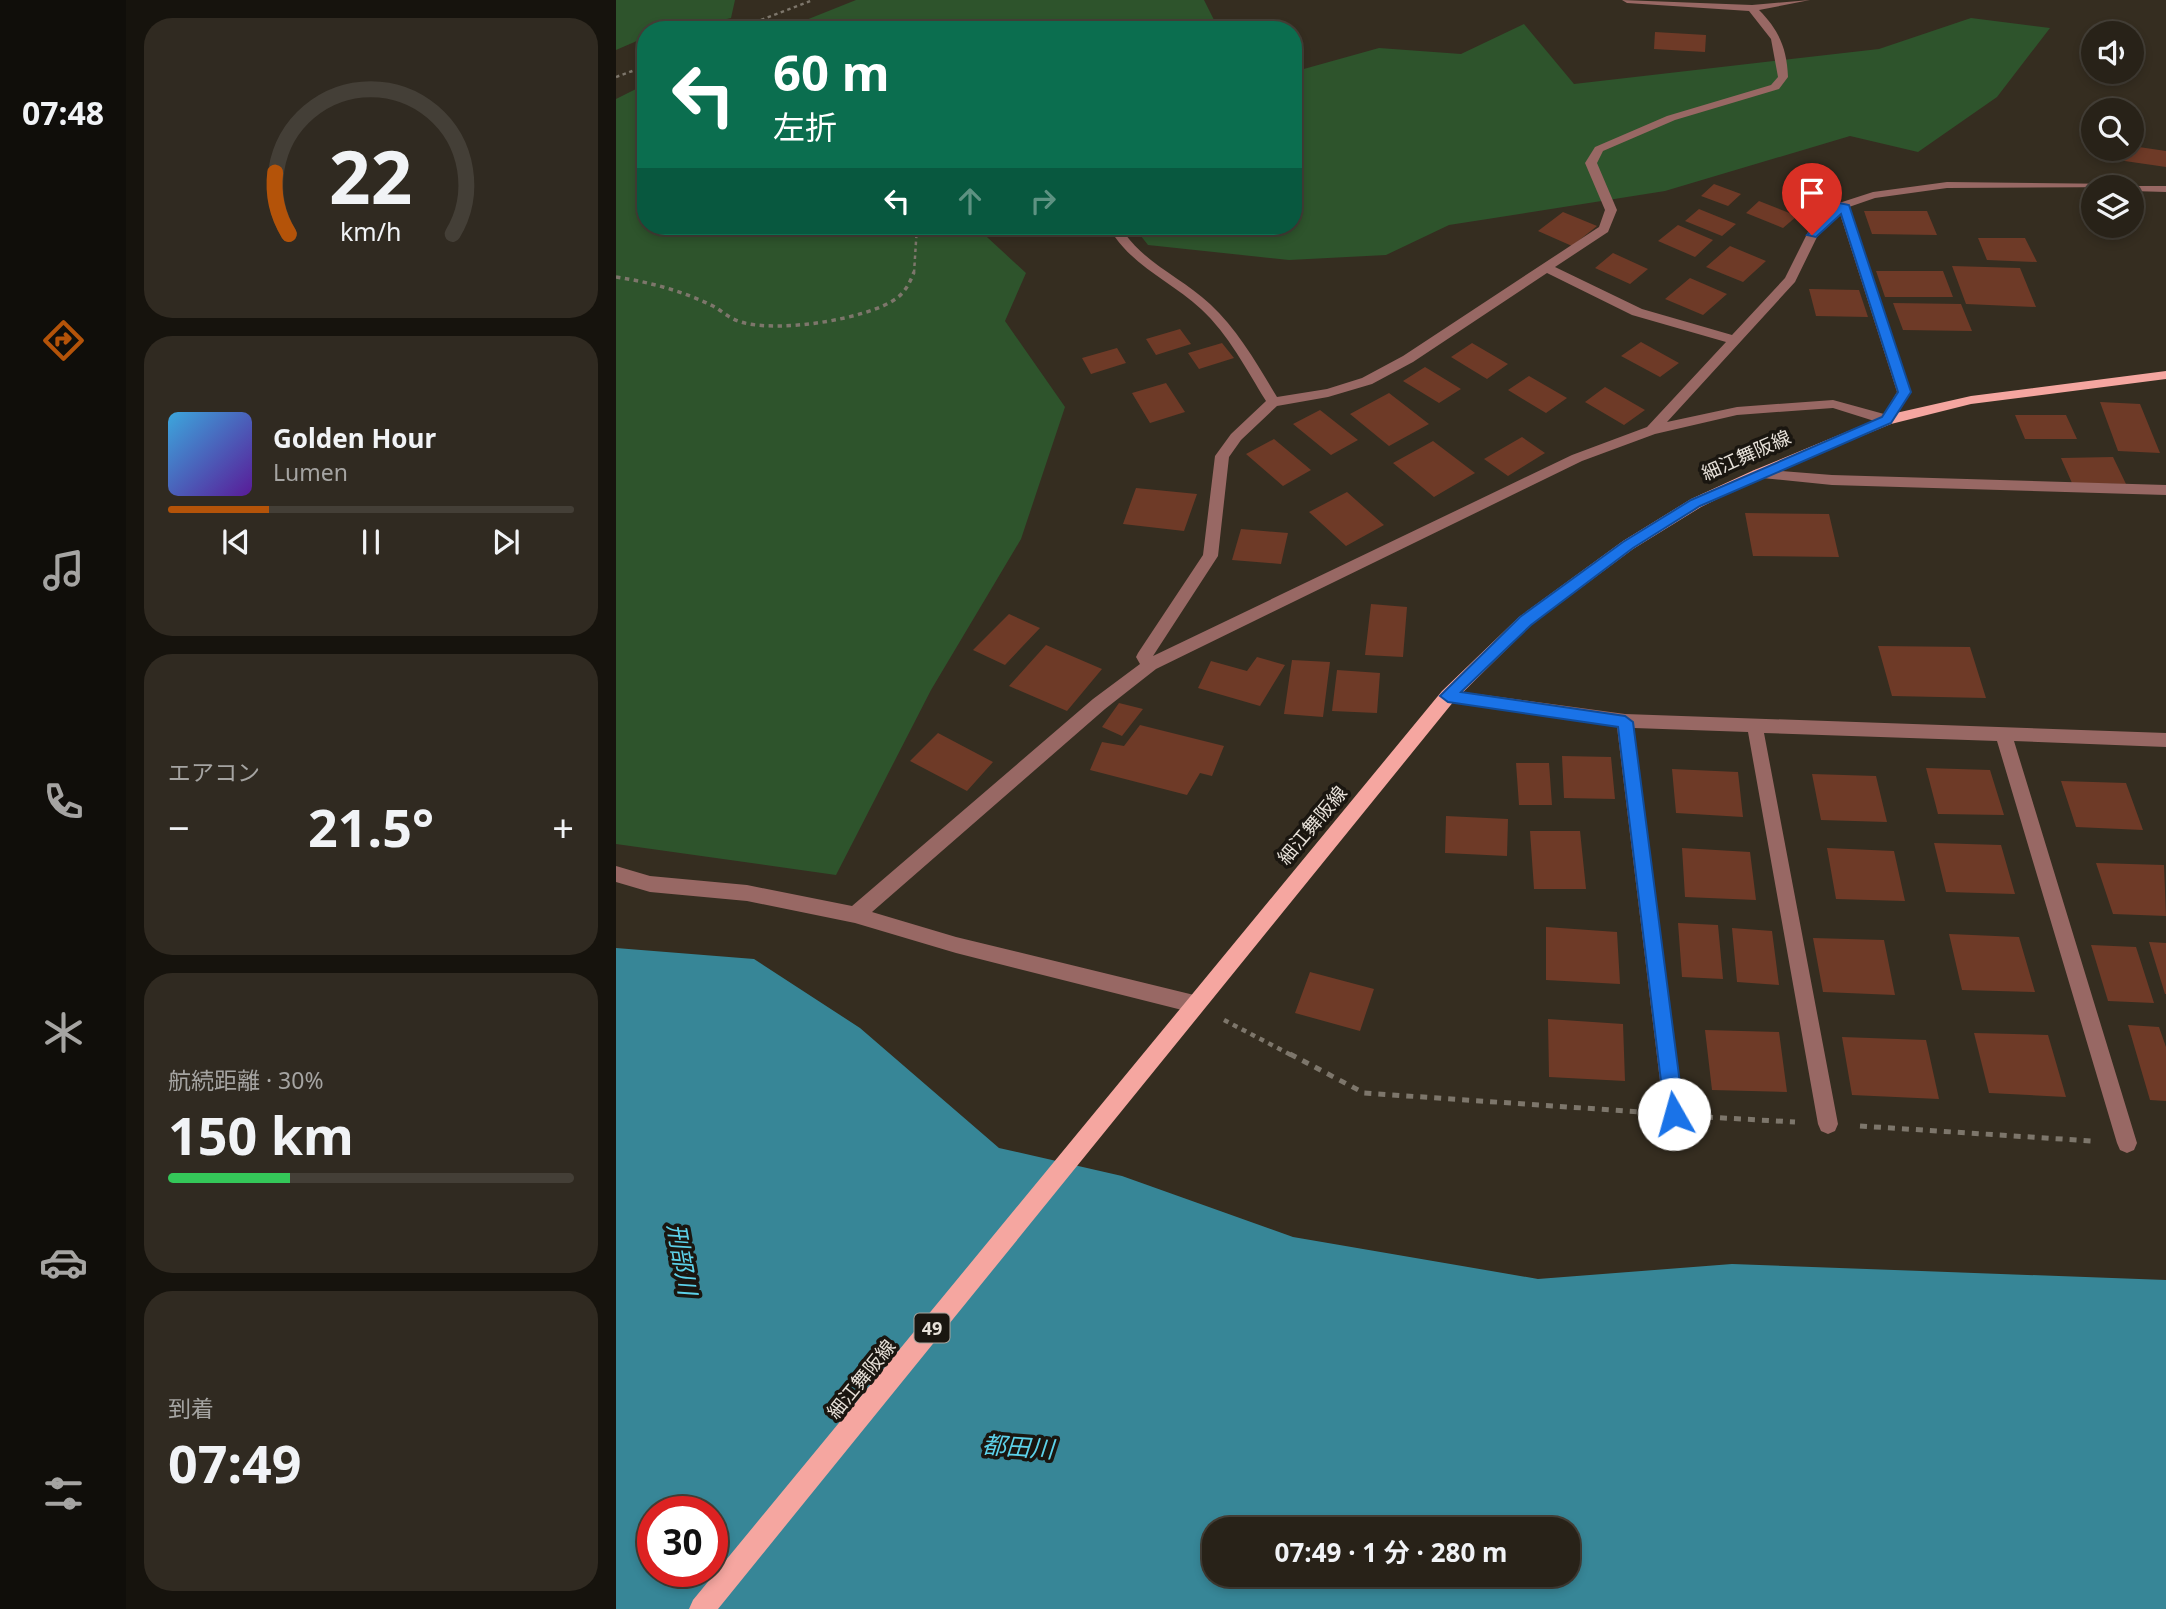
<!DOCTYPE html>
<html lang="ja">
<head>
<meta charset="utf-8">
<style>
  :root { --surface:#282218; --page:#302a21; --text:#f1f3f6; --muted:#a5a4a2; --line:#443f37; --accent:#b45309 }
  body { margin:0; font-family:"Noto Sans","Noto Sans JP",sans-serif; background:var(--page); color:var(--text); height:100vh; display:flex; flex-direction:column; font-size:26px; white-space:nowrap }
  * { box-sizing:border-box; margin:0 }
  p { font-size:23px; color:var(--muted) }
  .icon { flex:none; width:38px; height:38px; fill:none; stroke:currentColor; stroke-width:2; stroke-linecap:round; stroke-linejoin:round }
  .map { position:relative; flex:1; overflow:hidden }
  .side { display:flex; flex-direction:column; gap:18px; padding:18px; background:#16130d; width:490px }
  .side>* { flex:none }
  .hud { position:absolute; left:21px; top:21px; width:665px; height:214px; border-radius:28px; box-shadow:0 4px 10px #0003,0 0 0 2px var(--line); background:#0b6e4f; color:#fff; overflow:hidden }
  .tools { position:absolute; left:1465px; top:21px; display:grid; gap:14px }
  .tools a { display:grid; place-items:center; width:63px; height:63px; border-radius:50%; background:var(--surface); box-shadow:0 4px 10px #0003,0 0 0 2px var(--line); font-size:35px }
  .speed { position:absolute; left:21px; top:1496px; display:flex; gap:14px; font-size:35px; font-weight:700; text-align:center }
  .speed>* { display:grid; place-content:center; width:91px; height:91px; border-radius:50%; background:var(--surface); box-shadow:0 4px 10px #0003,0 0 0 2px var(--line); line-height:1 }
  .speed .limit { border:10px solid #d22; background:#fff; color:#111 }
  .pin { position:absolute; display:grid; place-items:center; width:60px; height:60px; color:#fff; margin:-72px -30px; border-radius:50% 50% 50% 0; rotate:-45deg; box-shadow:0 0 7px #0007 }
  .pin .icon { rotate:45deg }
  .me { position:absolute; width:77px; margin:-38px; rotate:353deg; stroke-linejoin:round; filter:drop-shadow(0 0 5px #0008) }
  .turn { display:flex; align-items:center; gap:24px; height:147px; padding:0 21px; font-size:32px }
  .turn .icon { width:91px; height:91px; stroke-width:2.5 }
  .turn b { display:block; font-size:49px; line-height:60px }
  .lanes { display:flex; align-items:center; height:66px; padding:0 21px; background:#0003; justify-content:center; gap:35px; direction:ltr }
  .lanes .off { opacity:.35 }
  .big { font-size:52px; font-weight:700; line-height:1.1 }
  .side .tile { flex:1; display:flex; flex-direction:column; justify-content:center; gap:10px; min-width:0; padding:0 24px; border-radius:28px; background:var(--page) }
  .side .dial { align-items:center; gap:0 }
  .dial svg { height:182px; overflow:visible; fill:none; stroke:var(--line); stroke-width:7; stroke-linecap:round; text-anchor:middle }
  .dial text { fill:var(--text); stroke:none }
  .song { display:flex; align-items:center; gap:21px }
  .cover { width:84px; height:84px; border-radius:10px; background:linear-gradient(135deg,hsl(200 70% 55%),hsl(270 70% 35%)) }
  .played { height:7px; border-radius:4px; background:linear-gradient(90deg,var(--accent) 25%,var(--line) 25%) }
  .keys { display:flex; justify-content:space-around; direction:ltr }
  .heat { display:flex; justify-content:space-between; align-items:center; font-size:38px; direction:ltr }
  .charge { height:10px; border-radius:5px; background:linear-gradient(90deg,#34c759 30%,var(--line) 0) }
  .trip { position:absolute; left:586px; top:1517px; width:378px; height:70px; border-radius:28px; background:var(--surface); box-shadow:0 4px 10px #0003,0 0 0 2px var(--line); font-weight:700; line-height:70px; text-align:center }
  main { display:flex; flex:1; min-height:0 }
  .dock { display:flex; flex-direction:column; width:126px; justify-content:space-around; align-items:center; background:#100e0a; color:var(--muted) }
  .dock .icon { width:49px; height:49px }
  .dock .active { color:var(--accent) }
  .dock b { font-size:32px; color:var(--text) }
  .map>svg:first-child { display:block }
  .green { fill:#2e542c }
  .water { fill:#378697; fill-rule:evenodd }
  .building { fill:#6e3a27 }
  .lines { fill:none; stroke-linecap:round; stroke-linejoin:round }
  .path-far3 { stroke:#7d766b; stroke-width:2.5; stroke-dasharray:3.5 3.5; stroke-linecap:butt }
  .path-far2 { stroke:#7d766b; stroke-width:3.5; stroke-dasharray:4.5 4.5; stroke-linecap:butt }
  .path-far1 { stroke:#7d766b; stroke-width:4.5; stroke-dasharray:5 5; stroke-linecap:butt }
  .path { stroke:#7d766b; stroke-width:5; stroke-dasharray:7 7; stroke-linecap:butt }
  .minor { fill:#986864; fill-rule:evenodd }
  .major { fill:#f5a6a0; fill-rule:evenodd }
  .route { fill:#1a73e8; stroke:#114b97; stroke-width:2 }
  .labels { text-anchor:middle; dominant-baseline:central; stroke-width:7; stroke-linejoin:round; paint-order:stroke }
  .shield { fill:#1a1610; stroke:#aaa49d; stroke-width:2 }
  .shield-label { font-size:18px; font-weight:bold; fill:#e7e1d9 }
  .street-label { font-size:19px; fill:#e7e1d9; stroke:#1a1610 }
  .near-water-label { font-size:24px; font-style:italic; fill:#5dd2ea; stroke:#1a1610 }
</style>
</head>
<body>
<main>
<nav class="dock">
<b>07:48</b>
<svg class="icon active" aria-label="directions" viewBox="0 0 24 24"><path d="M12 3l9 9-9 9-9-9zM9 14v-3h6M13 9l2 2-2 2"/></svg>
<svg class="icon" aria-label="music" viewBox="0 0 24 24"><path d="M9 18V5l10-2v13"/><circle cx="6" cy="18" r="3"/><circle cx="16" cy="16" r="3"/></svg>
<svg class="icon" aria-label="phone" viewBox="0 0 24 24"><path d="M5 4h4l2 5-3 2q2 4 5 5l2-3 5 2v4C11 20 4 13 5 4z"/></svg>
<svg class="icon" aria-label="climate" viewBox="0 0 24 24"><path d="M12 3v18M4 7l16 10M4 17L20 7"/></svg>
<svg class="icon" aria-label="car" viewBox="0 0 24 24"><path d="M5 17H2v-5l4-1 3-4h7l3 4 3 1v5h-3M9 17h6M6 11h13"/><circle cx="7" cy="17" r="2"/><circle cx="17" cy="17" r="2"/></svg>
<svg class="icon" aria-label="filters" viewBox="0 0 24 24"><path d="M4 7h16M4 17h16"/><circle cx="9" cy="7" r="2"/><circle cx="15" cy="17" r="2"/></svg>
</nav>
<section class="side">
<div class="tile dial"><svg viewBox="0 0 100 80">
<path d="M14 69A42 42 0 1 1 86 69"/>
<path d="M14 69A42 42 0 0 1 8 42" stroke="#b45309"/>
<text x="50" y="56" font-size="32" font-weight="700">22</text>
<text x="50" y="72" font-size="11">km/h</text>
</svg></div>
<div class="tile">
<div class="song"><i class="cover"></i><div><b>Golden Hour</b><p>Lumen</p></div></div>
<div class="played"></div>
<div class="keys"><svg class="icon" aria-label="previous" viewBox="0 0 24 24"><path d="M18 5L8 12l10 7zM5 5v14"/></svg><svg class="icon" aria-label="pause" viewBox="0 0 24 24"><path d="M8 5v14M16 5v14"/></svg><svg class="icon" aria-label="next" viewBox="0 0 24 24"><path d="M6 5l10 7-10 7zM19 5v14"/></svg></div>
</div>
<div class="tile"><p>エアコン</p>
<div class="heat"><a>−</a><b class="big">21.5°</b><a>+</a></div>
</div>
<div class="tile"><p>航続距離 · 30%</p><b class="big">150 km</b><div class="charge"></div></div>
<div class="tile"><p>到着</p><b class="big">07:49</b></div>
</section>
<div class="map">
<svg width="1550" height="1609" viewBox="0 0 1550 1609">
  <rect width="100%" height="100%" fill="#352d20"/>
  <!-- green -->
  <path class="green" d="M0,0H119L115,18L64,30H30V37L0,50Z
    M240,0H588L603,30H165Z
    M1355,18L1434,28L1381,97L1302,152L1234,136L1049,191L833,225L770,255L673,260L532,245L517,226H677V72L763,48L845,54L908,24L958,84L1263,49Z
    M30,84V226H359L410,273L389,321L449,407L405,539L315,690L220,875L0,844V99Z"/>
  <!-- water -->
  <path class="water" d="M0,948L138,959L244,1028L383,1148L506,1176L677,1237L922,1279L1116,1264L1550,1280V1609H0ZM37,1512H96V1572H37ZM598,1530H952V1575H598Z"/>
  <!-- building -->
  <path class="building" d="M1039,32L1090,35L1089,52L1038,49Z
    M1516,146L1550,151V167L1495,159L1494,149H1516Z
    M1098,184L1125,194L1112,206L1085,196Z
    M1143,201L1181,216L1167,228L1130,213Z
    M1083,209L1120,224L1106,236L1069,221Z
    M1248,211H1311L1321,235L1256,234Z
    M947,212L981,226L956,246L922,231Z
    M1062,225L1097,240L1079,257L1042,241Z
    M393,226H421L401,233Z
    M1362,238H1409L1421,262L1371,260Z
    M1114,246L1150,261L1127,282L1090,267Z
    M997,253L1032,269L1014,284L979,268Z
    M1336,266L1404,268L1420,307L1350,304Z
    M1260,271H1327L1337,297H1269Z
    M1074,278L1111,294L1087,315L1049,299Z
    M1193,289L1243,290L1252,317L1200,316Z
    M1277,303L1345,304L1356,331L1287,330Z
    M564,329L575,344L540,355L530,339Z
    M1025,342L1063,363L1044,377L1005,356Z
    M606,343L618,358L583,369L572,353Z
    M856,343L892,364L871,379L835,357Z
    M501,348L510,363L475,374L466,358Z
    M809,367L845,389L823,403L787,381Z
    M913,376L951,398L930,413L892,390Z
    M550,383L569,412L534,423L516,393Z
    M989,387L1029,410L1008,425L969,402Z
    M773,393L813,424L773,446L734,414Z
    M1484,402L1524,404L1544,453L1502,451Z
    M704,410L742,440L715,455L677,424Z
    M1399,415H1450L1461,439H1409Z
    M906,437L929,453L892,476L868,459Z
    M658,439L695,470L667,486L630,454Z
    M817,441L859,473L818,497L777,463Z
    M1497,457L1510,484L1456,483L1445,458Z
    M520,488L581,494L568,531L507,524Z
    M731,492L768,525L730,546L693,512Z
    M1129,513L1213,514L1223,557L1137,556Z
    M625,529L672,533L665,564L616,560Z
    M755,604L791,607L787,657L749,655Z
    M393,614L424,628L389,665L357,650Z
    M430,645L486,669L451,711L393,686Z
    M1262,646L1354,647L1370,698L1276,696Z
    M641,657L669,665L644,706L582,688L595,661L631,671Z
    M676,660L714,662L707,717L668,714Z
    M721,670L764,673L761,713L716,711Z
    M503,703L527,709L506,736L486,727Z
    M524,725L608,746L596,776L584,773L571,795L474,770L486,742L508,746Z
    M322,733L377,762L351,791L294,761Z
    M946,756L995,757L999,799L948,798Z
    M900,763H933L936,805H903Z
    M1310,768L1374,770L1388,815L1322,814Z
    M1056,769L1122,772L1127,817L1060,813Z
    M1196,774L1260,776L1271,822L1205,820Z
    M1445,781L1510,783L1527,830L1460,827Z
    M830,816L892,819L891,856L829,853Z
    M914,831H964L970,889H918Z
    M1318,843L1385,845L1399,894L1330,892Z
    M1066,848L1134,852L1140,900L1069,897Z
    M1211,848L1278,851L1289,901L1220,899Z
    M1480,863L1548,865L1550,916L1497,914Z
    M1062,923L1102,925L1107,979L1066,977Z
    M930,927L1001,932L1004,984L930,980Z
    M1116,928L1156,931L1163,985L1121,982Z
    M1333,934L1403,937L1419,992L1346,990Z
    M1197,938L1268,940L1279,995L1207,992Z
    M1533,942L1550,943V994H1549Z
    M1475,945L1520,947L1538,1003L1492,1001Z
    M694,972L758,989L744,1031L679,1013Z
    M932,1019L1007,1024L1009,1081L933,1077Z
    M1512,1025L1543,1027L1550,1047V1101L1534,1100Z
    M1089,1030L1163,1032L1171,1092L1096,1090Z
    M1358,1033L1432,1035L1450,1097L1373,1093Z
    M1226,1037L1310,1040L1323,1099L1236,1095Z"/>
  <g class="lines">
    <!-- path-far3 -->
    <path class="path-far3" d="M119,30L197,0
      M0,77L30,66
      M298,273L301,226"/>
    <!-- path-far2 -->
    <path class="path-far2" d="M0,277C33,282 67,291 97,306C106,311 114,319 125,322C160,333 251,320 281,298C290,291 294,282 298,272"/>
    <!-- path-far1 -->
    <path class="path-far1" d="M608,1020L677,1056"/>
    <!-- path -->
    <path class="path" d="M674,1054L748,1093L1025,1112
      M1090,1117L1179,1122
      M1244,1126L1476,1141"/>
    <!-- minor -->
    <path class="minor" d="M1006,0L1136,5L1194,0L1143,10C1163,30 1171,49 1172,77L1163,89L1059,120L987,151L981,163L1001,210L992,232L939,267L1026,309L1116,335L1169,278L1192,232L1223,203L1257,192L1331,182L1506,184L1511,186H1550V192L1516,191V187L1331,188L1259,198L1233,207L1295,392L1276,423L1271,425L1217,408L1121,415L1039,434L966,461L540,669L489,709L256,912L340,937L578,995L585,998L588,1004L585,1010L578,1013L340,953L239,923L131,901L34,892L0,882V866L34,876L131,885L236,906L477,699L524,664L520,657L522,653L587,555L599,456L615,434L650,401C630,369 613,335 585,309C557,283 522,269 499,237L501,234H509C532,265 566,278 594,304C622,330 641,364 661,397L711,389L746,378L787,356L983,227L989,210L969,163L979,147L1051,116L1155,85L1162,77L1155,39L1133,11L1011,3ZM1224,214L1281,392L1268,414L1217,400L1121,407L1051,422L1179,282L1201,237ZM931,273L1016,315L1110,342L1031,427L956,455L537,656L602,556L613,457L625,440L661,406L712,397L756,384L797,362Z
      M1141,469L1216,475L1550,485V495L1216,485L1136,477V471Z
      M832,690L1009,714L1550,733V747L1398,741L1521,1143L1518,1150L1511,1153L1504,1150L1501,1143L1381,741L1148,733L1222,1124L1219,1131L1212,1134L1205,1131L1202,1124L1132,732L1018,728L1068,1114L1065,1121L1058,1124L1051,1121L1048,1114L1001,727L832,702L824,696Z"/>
    <!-- major -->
    <path class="major" d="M1550,371V379L1355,404L1275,424L1146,477L1085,507L1017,549L915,625L838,701L102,1609H73L77,1600L826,691L903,617L1007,541L1075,499L1136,471L1271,415L1355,396Z"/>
  </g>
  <!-- route -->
  <path class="route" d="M1223,203L1233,205L1295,392L1275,423L1084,506L1017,548L915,625L845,692L1009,716L1017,722L1068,1114L1065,1120L1058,1123L1052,1120L1049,1114L1002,727L832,702L824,696L904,617L1007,542L1075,500L1266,417L1282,392L1225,214L1200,237L1191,235Z"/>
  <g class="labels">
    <!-- shield labels -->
    <rect class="shield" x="298.5" y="1313.5" width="35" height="29" rx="5"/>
    <g class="shield-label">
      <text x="316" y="1328">49</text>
    </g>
    <!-- street labels -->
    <g class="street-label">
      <text transform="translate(1130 455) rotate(-24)">細江舞阪線</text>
      <text transform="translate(696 825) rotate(-50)">細江舞阪線</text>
      <text transform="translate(245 1379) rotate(-51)">細江舞阪線</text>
    </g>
    <!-- near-water labels -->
    <g class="near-water-label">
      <text transform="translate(67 1259) rotate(80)">刑部川</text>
      <text transform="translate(402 1446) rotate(4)">都田川</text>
    </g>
  </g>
</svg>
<div class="tools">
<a><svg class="icon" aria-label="sound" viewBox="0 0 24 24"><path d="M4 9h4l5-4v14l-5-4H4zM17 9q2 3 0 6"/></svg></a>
<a><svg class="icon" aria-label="search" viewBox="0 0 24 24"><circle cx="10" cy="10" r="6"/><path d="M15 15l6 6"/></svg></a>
<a><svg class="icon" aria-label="layers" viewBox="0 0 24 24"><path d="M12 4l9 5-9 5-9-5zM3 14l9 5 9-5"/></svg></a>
</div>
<div class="speed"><div class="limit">30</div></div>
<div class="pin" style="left:1196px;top:235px;background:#d93025"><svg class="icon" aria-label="arrive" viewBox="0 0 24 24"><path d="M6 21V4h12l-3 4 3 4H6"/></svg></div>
<svg class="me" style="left:1058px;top:1114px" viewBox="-20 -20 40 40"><circle r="19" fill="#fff"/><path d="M0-13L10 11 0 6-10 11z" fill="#1a73e8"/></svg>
<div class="trip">07:49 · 1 分 · 280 m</div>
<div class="hud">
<div class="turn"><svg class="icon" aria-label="left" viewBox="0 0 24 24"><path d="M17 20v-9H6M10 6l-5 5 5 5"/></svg><div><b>60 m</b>左折</div></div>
<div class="lanes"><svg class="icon" aria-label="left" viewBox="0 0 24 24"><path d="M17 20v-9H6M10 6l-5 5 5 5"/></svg><svg class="icon off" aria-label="ahead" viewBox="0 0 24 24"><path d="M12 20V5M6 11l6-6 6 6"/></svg><svg class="icon off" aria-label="right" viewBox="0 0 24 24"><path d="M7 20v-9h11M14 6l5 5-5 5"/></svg></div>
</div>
</div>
</main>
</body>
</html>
